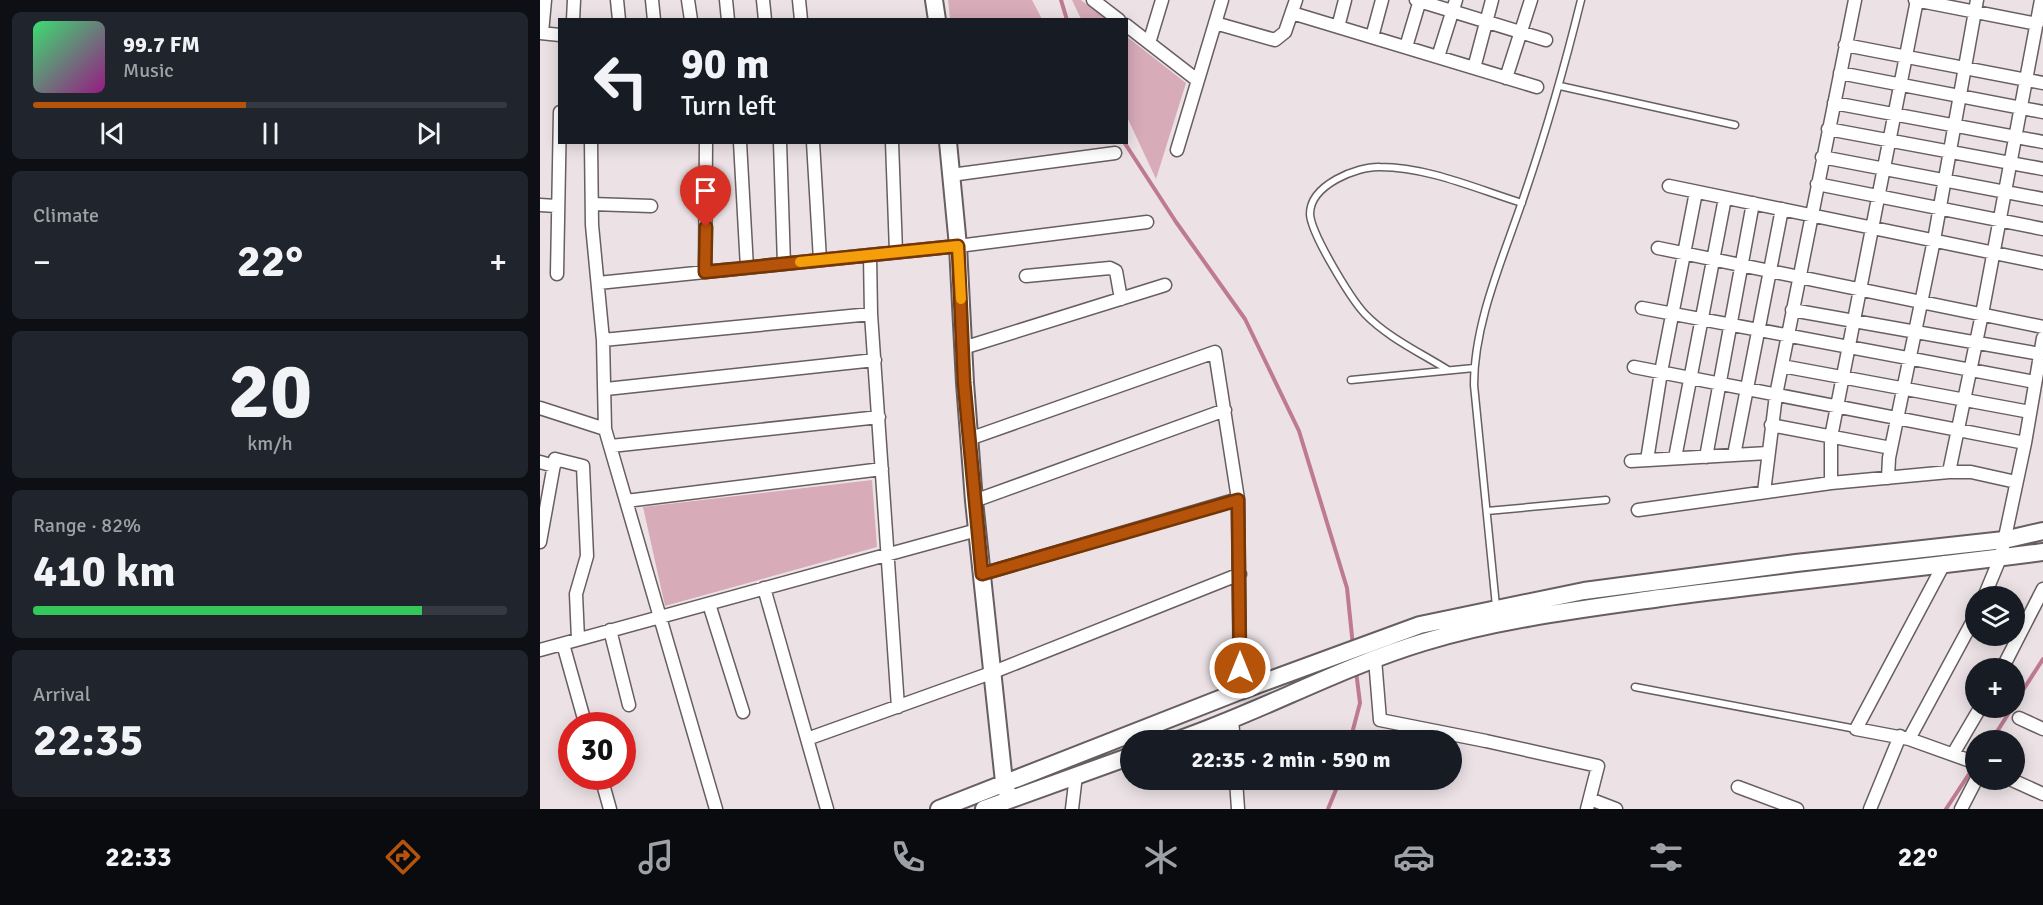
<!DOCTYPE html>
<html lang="en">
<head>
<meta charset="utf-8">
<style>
  :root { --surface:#171b24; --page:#20242c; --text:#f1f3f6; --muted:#9ea1a6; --line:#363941; --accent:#b45309 }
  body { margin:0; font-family:Signika,sans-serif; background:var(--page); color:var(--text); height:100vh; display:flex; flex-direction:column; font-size:22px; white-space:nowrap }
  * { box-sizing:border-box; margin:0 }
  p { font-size:20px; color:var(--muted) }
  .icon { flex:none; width:33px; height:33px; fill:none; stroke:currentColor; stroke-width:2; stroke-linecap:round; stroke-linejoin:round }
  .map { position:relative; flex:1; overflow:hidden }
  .drawer { display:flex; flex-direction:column; gap:12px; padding:12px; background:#0d0f14; width:540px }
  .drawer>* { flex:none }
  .guide { position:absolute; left:18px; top:18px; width:570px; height:126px; border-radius:0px; box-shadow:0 3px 15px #0003; background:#171b24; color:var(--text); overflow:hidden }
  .fabs { position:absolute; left:1425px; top:586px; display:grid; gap:12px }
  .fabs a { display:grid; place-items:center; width:60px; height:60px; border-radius:50%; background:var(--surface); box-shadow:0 3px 15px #0003; font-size:30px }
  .speed { position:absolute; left:18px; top:712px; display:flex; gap:12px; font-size:30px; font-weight:700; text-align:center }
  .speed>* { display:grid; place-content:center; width:78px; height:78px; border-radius:50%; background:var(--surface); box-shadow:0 3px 15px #0003; line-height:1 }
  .speed .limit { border:9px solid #d22; background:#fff; color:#111 }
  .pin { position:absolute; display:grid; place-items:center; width:51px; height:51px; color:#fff; margin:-62px -26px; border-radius:50% 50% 50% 0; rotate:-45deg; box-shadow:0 0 6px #0007 }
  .pin .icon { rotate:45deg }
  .me { position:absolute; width:66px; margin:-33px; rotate:0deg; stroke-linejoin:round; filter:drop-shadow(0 0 4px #0008) }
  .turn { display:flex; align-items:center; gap:21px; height:126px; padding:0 24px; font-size:27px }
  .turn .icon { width:78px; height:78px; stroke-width:2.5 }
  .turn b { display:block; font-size:42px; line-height:51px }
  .big { font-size:45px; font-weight:700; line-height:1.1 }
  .drawer .card { flex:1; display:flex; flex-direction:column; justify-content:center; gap:9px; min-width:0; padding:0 21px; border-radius:9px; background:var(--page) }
  .drawer .dial { align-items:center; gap:0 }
  .dial b { font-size:78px; line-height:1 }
  .song { display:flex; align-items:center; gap:18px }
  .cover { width:72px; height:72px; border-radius:9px; background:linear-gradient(135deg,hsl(140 70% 55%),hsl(310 70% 35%)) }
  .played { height:6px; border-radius:3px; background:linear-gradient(90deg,var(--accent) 45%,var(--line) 45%) }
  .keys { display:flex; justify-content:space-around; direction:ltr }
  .heat { display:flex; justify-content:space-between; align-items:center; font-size:33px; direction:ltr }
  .charge { height:9px; border-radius:4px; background:linear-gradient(90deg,#34c759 82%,var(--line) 0) }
  .trip { position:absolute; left:580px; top:730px; width:342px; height:60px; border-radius:30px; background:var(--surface); box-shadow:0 3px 15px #0003; font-weight:700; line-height:60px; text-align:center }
  .dock { display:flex; height:96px; justify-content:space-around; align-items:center; background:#090b0e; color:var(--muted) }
  .dock .icon { width:42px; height:42px }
  .dock .current { color:var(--accent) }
  .dock b { font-size:27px; color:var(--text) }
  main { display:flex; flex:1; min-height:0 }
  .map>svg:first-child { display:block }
  .green { fill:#d8abb9 }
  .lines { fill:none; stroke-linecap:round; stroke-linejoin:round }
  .stream { stroke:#be7a92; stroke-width:4 }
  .service-casing { stroke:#675e61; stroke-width:9 }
  .minor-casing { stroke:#675e61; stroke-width:15 }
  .secondary-casing { stroke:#675e61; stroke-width:20 }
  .service { stroke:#fff; stroke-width:6 }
  .minor { stroke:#fff; stroke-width:12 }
  .secondary { stroke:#fff; stroke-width:16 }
  .route-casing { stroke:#753606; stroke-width:15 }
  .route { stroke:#b45309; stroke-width:10 }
  .slow { stroke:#f59e0b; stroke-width:10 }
</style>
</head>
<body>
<main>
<section class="drawer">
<div class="card">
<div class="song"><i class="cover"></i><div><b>99.7 FM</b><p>Music</p></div></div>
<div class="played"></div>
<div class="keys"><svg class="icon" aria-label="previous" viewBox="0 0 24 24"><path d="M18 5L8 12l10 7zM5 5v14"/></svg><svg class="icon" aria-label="pause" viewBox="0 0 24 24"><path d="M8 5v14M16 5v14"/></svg><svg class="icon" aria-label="next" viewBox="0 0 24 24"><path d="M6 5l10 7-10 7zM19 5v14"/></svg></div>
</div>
<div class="card"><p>Climate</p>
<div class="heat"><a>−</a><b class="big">22°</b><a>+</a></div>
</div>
<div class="card dial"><b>20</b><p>km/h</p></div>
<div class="card"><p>Range · 82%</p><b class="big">410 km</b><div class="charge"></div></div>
<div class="card"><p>Arrival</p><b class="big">22:35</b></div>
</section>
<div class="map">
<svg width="1503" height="809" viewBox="0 0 1503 809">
  <rect width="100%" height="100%" fill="#ece2e5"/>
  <!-- green -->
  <path class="green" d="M408,0H492L502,19H410Z
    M532,0H541L566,19H541Z
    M586,36L646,83L616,179L587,117Z
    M332,480L337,547L125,606L103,507Z"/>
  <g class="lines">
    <!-- stream -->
    <path class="stream" d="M521,0L527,20
      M584,142L636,222L705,319L759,431L807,588L813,646
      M1474,704L1503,659
      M810,741L820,703L816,671
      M1451,741L1472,708
      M788,809L800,780
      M1406,809L1435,765"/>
    <!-- service casing -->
    <g class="service-casing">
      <path id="service" d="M1020,86L1195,125
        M908,370C881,353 847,337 825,314C811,299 771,234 770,214C770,185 817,166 840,167C888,167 937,189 982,203
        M811,380L934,368
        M947,511L1066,500
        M956,606L934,385C934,320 965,254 985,193C1007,129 1025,65 1041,0
        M1095,687L1316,729"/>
    </g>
    <!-- minor casing -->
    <g class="minor-casing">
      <path id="minor" d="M77,0L79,20
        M112,0L114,20
        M148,0L151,20
        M186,0L188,20
        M223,0L225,20
        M259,0L261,20
        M553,0L579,20
        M876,0L1006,40
        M1375,0L1497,24
        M752,13L997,87
        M33,20L34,0
        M675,23L735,40L745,32L756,0
        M586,25L657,80
        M798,27L805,0
        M0,33L20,35
        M2,33L5,0
        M832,37L842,0
        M609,43L622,0
        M1305,45L1503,83
        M866,47L880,0
        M898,57L916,0
        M934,68L952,0
        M1300,73L1503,112
        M966,78L991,0
        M1294,103L1503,142
        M1288,129L1503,169
        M51,142L52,225L63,340L65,429L176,809
        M200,142L207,268
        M240,142L244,264
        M273,142L280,260
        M352,142L356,252
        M637,150L682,0
        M1282,157L1503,199
        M411,175L575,153
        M1277,184L1503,229
        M1129,186L1503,263
        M52,204L111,206
        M0,205L16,206
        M1118,248L1503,327
        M330,255L331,314L358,707
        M165,272L166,142
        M17,274L20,112
        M486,276L570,268L576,271L581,299
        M58,283L418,246L607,222
        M1102,308L1495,382
        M1252,310L1500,354
        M63,340L331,314
        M423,348L625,285
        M1242,366L1490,412
        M1094,367L1485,443
        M66,389L335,360
        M0,408L65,429
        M1231,425L1351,448
        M429,439L675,352L698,499L700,691
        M71,446L339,417
        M1194,455L1242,209
        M1166,457L1213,203
        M1135,458L1185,198
        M1107,460L1121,372L1156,192
        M1091,461L1228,453
        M0,462L14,466
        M1409,472L1442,314L1501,0
        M1348,478L1349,458L1394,240L1437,0
        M1291,483V437L1377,0
        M1224,492L1236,395L1315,0
        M86,501L342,469
        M434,501L685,410
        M1098,510L1291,483L1409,472H1431L1476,482
        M0,542L15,459L43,466L47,556L36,594L38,639
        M1405,562L1316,729L1369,739L1436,763
        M442,574L698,499
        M224,588L287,809
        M1444,597L1461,556L1485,443L1503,338
        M169,604L203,712
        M70,630L89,705
        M23,644L46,726
        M0,650L437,530
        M835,659L840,720L946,741L1058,766L1047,809
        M1462,669L1503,589
        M1479,718L1503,729
        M692,721L694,741
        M267,739L451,673L700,574
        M1369,739L1436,615
        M1413,754L1440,708
        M61,777L70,809
        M696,780L698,809
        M1472,780L1503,794
        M1198,787L1257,809
        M1050,799L1076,809
        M532,809L536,775
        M1330,809L1360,736
        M1421,809L1436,780"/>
    </g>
    <!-- secondary casing -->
    <g class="secondary-casing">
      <path id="secondary" d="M394,0L397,20
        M408,142L418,246L425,383L434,501L464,782L469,799
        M635,741C720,712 798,668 884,642C960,619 1042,609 1120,598C1247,581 1375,569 1503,552
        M399,809L700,691L880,625L1044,591L1256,563L1464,540L1503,531
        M444,809L591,756"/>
    </g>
    <!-- service -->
    <use href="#service" class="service"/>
    <!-- minor -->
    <use href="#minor" class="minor"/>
    <!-- secondary -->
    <use href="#secondary" class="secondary"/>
  </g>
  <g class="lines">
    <!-- route casing -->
    <g class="route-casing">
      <path id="route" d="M166,227L165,272L418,246L424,383L442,574L698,500L700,668"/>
    </g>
    <!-- route -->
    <use href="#route" class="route"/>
    <!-- slow -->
    <path class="slow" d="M260,262L418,246L421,299"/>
  </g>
</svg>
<div class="fabs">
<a><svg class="icon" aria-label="layers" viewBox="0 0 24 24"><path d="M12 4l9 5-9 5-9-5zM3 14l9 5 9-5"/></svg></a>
<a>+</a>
<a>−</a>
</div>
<div class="speed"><div class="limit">30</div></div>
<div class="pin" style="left:166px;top:227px;background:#d93025"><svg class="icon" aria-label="arrive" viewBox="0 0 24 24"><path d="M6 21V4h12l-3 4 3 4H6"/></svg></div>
<svg class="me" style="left:700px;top:668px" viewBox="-20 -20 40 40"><circle r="17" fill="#b45309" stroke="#fff" stroke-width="3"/><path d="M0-11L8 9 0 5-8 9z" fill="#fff"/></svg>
<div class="trip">22:35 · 2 min · 590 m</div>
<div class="guide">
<div class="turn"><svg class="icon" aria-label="left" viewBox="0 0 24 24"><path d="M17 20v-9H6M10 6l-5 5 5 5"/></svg><div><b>90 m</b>Turn left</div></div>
</div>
</div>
</main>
<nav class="dock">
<b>22:33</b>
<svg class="icon current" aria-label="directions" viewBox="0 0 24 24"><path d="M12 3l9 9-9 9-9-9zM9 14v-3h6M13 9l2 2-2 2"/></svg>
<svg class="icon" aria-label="music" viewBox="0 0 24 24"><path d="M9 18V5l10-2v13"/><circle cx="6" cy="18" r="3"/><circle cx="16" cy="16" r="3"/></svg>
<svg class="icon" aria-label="phone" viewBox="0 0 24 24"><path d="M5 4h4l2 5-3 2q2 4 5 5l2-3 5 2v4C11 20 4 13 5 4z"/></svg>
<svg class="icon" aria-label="climate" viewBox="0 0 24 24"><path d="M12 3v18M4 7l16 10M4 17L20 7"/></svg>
<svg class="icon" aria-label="car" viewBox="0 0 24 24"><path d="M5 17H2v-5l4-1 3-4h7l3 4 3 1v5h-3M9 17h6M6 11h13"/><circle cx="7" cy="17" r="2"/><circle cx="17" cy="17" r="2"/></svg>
<svg class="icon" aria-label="filters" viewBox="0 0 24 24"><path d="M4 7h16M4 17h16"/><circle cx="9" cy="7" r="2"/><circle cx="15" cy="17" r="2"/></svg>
<b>22°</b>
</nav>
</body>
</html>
